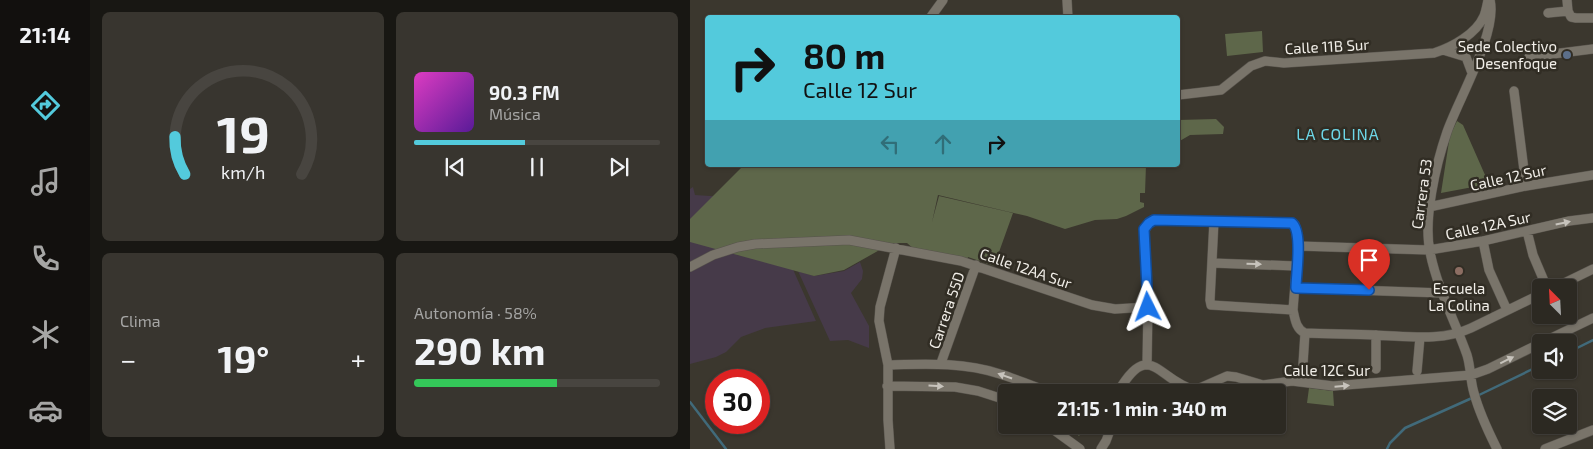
<!DOCTYPE html>
<html lang="es">
<head>
<meta charset="utf-8">
<style>
  :root { --surface:#2c2922; --page:#38352f; --text:#f1f3f6; --muted:#a6a6a5; --line:#484540; --accent:#53cadc }
  body { margin:0; font-family:"Exo 2",sans-serif; background:var(--page); color:var(--text); height:100vh; display:flex; flex-direction:column; font-size:19px; white-space:nowrap }
  * { box-sizing:border-box; margin:0 }
  p { font-size:16px; color:var(--muted) }
  .icon { flex:none; width:28px; height:28px; fill:none; stroke:currentColor; stroke-width:2; stroke-linecap:round; stroke-linejoin:round }
  .map { position:relative; flex:1; overflow:hidden }
  .sheet { display:flex; flex-direction:column; gap:12px; padding:12px; background:#181713; width:600px }
  .sheet>* { flex:none }
  .banner { position:absolute; left:15px; top:15px; width:475px; height:152px; border-radius:5px; box-shadow:0 1px 4px #0004,0 0 0 1px var(--line); background:#53cadc; color:#111; overflow:hidden }
  .needle { width:32px; rotate:336deg }
  .controls { position:absolute; left:842px; top:279px; display:grid; gap:10px }
  .controls a { display:grid; place-items:center; width:45px; height:45px; border-radius:5px; background:var(--surface); box-shadow:0 1px 4px #0004,0 0 0 1px var(--line); font-size:25px }
  .speed { position:absolute; left:15px; top:369px; display:flex; gap:10px; font-size:25px; font-weight:700; text-align:center }
  .speed>* { display:grid; place-content:center; width:65px; height:65px; border-radius:50%; background:var(--surface); box-shadow:0 1px 4px #0004,0 0 0 1px var(--line); line-height:1 }
  .speed .limit { border:8px solid #d22; background:#fff; color:#111 }
  .pin { position:absolute; display:grid; place-items:center; width:42px; height:42px; color:#fff; margin:-51px -21px; border-radius:50% 50% 50% 0; rotate:-45deg; box-shadow:0 0 5px #0007 }
  .pin .icon { rotate:45deg }
  .me { position:absolute; width:55px; margin:-28px; rotate:357deg; stroke-linejoin:round; filter:drop-shadow(0 0 4px #0008) }
  .turn { display:flex; align-items:center; gap:18px; height:105px; padding:0 15px; font-size:22px }
  .turn .icon { width:65px; height:65px; stroke-width:2.5 }
  .turn b { display:block; font-size:35px; line-height:42px }
  .lanes { display:flex; align-items:center; height:48px; padding:0 15px; background:#0003; justify-content:center; gap:25px; direction:ltr }
  .lanes .off { opacity:.35 }
  .big { font-size:38px; font-weight:700; line-height:1.1 }
  .sheet .card { flex:1; display:flex; flex-direction:column; justify-content:center; gap:8px; min-width:0; padding:0 18px; border-radius:8px; background:var(--page) }
  .sheet .dial { align-items:center; gap:0 }
  .dial svg { height:130px; overflow:visible; fill:none; stroke:var(--line); stroke-width:7; stroke-linecap:round; text-anchor:middle }
  .dial text { fill:var(--text); stroke:none }
  .song { display:flex; align-items:center; gap:15px }
  .cover { width:60px; height:60px; border-radius:8px; background:linear-gradient(135deg,hsl(310 70% 55%),hsl(270 70% 35%)) }
  .played { height:5px; border-radius:2px; background:linear-gradient(90deg,var(--accent) 45%,var(--line) 45%) }
  .keys { display:flex; justify-content:space-around; direction:ltr }
  .heat { display:flex; justify-content:space-between; align-items:center; font-size:28px; direction:ltr }
  .charge { height:8px; border-radius:4px; background:linear-gradient(90deg,#34c759 58%,var(--line) 0) }
  .sheet .tiles { flex:1; display:grid; gap:12px; grid-template-columns:repeat(2,1fr) }
  .trip { position:absolute; left:308px; top:384px; width:288px; height:50px; border-radius:5px; background:var(--surface); box-shadow:0 1px 4px #0004,0 0 0 1px var(--line); font-weight:700; line-height:50px; text-align:center }
  main { display:flex; flex:1; min-height:0 }
  .tabs { display:flex; flex-direction:column; width:90px; justify-content:space-around; align-items:center; background:#12100e; color:var(--muted) }
  .tabs .icon { width:35px; height:35px }
  .tabs .current { color:var(--accent) }
  .tabs b { font-size:22px; color:var(--text) }
  .map>svg:first-child { display:block }
  .industrial { fill:#463a49 }
  .green { fill:#5e674a }
  .lines { fill:none; stroke-linecap:round; stroke-linejoin:round }
  .stream { stroke:#416a7a; stroke-width:2.5 }
  .minor-casing { stroke:#58544d; stroke-width:10 }
  .minor { stroke:#79746a; stroke-width:9 }
  .oneway { fill:#c7c3bc }
  .route-casing { stroke:#114b97; stroke-width:12 }
  .route { stroke:#1a73e8; stroke-width:9 }
  .service-dot { fill:#5c6f8a; stroke:#312d24; stroke-width:2 }
  .education-dot { fill:#8d6e63; stroke:#312d24; stroke-width:2 }
  .labels { text-anchor:middle; dominant-baseline:central; stroke-width:5; stroke-linejoin:round; paint-order:stroke }
  .street-label { font-size:15px; fill:#f1eee8; stroke:#312d24 }
  .poi-label { font-size:15px; fill:#f1eee8; stroke:#312d24; text-anchor:end }
  .neighbourhood-label { font-size:16px; letter-spacing:1px; fill:#6dd6e7; stroke:#312d24 }
</style>
</head>
<body>
<main>
<nav class="tabs">
<b>21:14</b>
<svg class="icon current" aria-label="directions" viewBox="0 0 24 24"><path d="M12 3l9 9-9 9-9-9zM9 14v-3h6M13 9l2 2-2 2"/></svg>
<svg class="icon" aria-label="music" viewBox="0 0 24 24"><path d="M9 18V5l10-2v13"/><circle cx="6" cy="18" r="3"/><circle cx="16" cy="16" r="3"/></svg>
<svg class="icon" aria-label="phone" viewBox="0 0 24 24"><path d="M5 4h4l2 5-3 2q2 4 5 5l2-3 5 2v4C11 20 4 13 5 4z"/></svg>
<svg class="icon" aria-label="climate" viewBox="0 0 24 24"><path d="M12 3v18M4 7l16 10M4 17L20 7"/></svg>
<svg class="icon" aria-label="car" viewBox="0 0 24 24"><path d="M5 17H2v-5l4-1 3-4h7l3 4 3 1v5h-3M9 17h6M6 11h13"/><circle cx="7" cy="17" r="2"/><circle cx="17" cy="17" r="2"/></svg>
</nav>
<section class="sheet">
<div class="tiles">
<div class="card dial"><svg viewBox="0 0 100 80">
<path d="M14 69A42 42 0 1 1 86 69"/>
<path d="M14 69A42 42 0 0 1 8 46" stroke="#53cadc"/>
<text x="50" y="56" font-size="32" font-weight="700">19</text>
<text x="50" y="72" font-size="11">km/h</text>
</svg></div>
<div class="card">
<div class="song"><i class="cover"></i><div><b>90.3 FM</b><p>Música</p></div></div>
<div class="played"></div>
<div class="keys"><svg class="icon" aria-label="previous" viewBox="0 0 24 24"><path d="M18 5L8 12l10 7zM5 5v14"/></svg><svg class="icon" aria-label="pause" viewBox="0 0 24 24"><path d="M8 5v14M16 5v14"/></svg><svg class="icon" aria-label="next" viewBox="0 0 24 24"><path d="M6 5l10 7-10 7zM19 5v14"/></svg></div>
</div>
<div class="card"><p>Clima</p>
<div class="heat"><a>−</a><b class="big">19°</b><a>+</a></div>
</div>
<div class="card"><p>Autonomía · 58%</p><b class="big">290 km</b><div class="charge"></div></div>
</div>
</section>
<div class="map">
<svg width="903" height="449" viewBox="0 0 903 449">
  <rect width="100%" height="100%" fill="#3b372e"/>
  <!-- industrial -->
  <path class="industrial" d="M3,187L5,195L35,197L50,249L47,255L63,258L93,247L126,321L75,328L51,337L36,352L26,357L0,364V189Z
    M170,262L173,271L172,279L161,293L179,326V348L158,340L140,341L108,271L124,276L154,271Z"/>
  <!-- green -->
  <path class="green" d="M572,31L573,52L537,56L535,34Z
    M526,119L534,127L533,134L500,135L488,142V120Z
    M767,121L773,125L799,184L751,193L760,135Z
    M54,165H456L455,193H450V202L454,203V207L436,216L427,219L405,220L375,229L337,216L248,195L242,222L249,196L323,213L304,266L278,257L275,266L263,262L233,259V257L217,243H202L154,270L124,276L0,242V219Z
    M619,388L643,391L644,406L617,403Z
    M376,425H398L389,436Z"/>
  <g class="lines">
    <!-- stream -->
    <path class="stream" d="M879,352L903,340
      M787,396L851,365
      M0,402L36,449
      M697,449L700,443L715,428L782,398"/>
    <!-- minor casing -->
    <g class="minor-casing">
      <path id="minor" d="M377,0L378,18
        M800,0C808,32 768,100 757,132C746,164 733,219 740,252C747,288 765,321 777,355C781,368 780,380 784,393C789,412 798,431 807,449
        M877,0L878,11
        M878,11L881,17L886,18H903
        M858,13L878,11
        M240,18L253,0
        M753,50L776,57L782,73
        M839,57L903,49
        M824,91L836,186
        M488,95L531,90L561,66L575,61L594,63L744,53C763,47 786,34 794,16C796,11 797,5 798,0
        M739,207L836,186L903,175
        M524,221L520,300L521,305L603,310
        M837,231L843,255L857,288
        M793,241L799,270L817,310
        M608,246L739,250L793,241L879,221L903,218
        M522,263L606,266
        M0,267L23,255L48,247L65,244L159,240L271,261L402,305L425,309L458,307
        M606,288L752,293
        M864,288L903,269
        M615,333C638,334 662,334 685,335C717,336 751,342 781,328L851,294
        M853,342L903,318
        M251,363L286,265
        M613,364L615,333
        M198,365C236,364 273,362 310,374C327,379 343,387 361,392
        M457,365L458,307L454,236C455,228 457,224 464,220L602,223L605,225L608,246L603,310C605,319 606,329 615,333
        M686,369V335
        M727,371L730,337
        M197,386L265,387L288,391L316,400
        M428,392C460,337 468,381 505,390L537,376L546,377L573,385L602,381L643,386L781,375L798,369L851,343
        M357,425L390,449
        M200,449L198,420V365L189,321L190,307L206,248
        M411,449L416,441L422,425
        M855,449L903,430"/>
    </g>
    <!-- minor -->
    <use href="#minor" class="minor"/>
  </g>
  <!-- one-way arrows -->
  <defs><path id="oneway-solid" d="M-6-.8H1V-3.2L6.5 0L1 3.2V.8H-6Z" transform="scale(1.25)"/></defs>
  <g class="oneway">
    <use href="#oneway-solid" transform="translate(873 223) rotate(-12)"/>
    <use href="#oneway-solid" transform="translate(564 264) rotate(2)"/>
    <use href="#oneway-solid" transform="translate(817 360) rotate(-26)"/>
    <use href="#oneway-solid" transform="translate(315 376) rotate(-161)"/>
    <use href="#oneway-solid" transform="translate(246 386) rotate(3)"/>
    <use href="#oneway-solid" transform="translate(652 386) rotate(-5)"/>
  </g>
  <g class="lines">
    <!-- route casing -->
    <g class="route-casing">
      <path id="route" d="M458,307L454,229L459,223L464,220L602,223C613,232 606,274 606,288L679,290"/>
    </g>
    <!-- route -->
    <use href="#route" class="route"/>
  </g>
  <!-- markers -->
  <circle class="service-dot" cx="877" cy="55" r="5"/>
  <circle class="education-dot" cx="769" cy="271" r="5"/>
  <g class="labels">
    <!-- street labels -->
    <g class="street-label">
      <text transform="translate(637 46) rotate(-3)">Calle 11B Sur</text>
      <text transform="translate(818 177) rotate(-12)">Calle 12 Sur</text>
      <text transform="translate(731 194) rotate(-82)">Carrera 53</text>
      <text transform="translate(798 225) rotate(-12)">Calle 12A Sur</text>
      <text transform="translate(336 268) rotate(19)">Calle 12AA Sur</text>
      <text transform="translate(256 310) rotate(-71)">Carrera 55D</text>
      <text x="637" y="370">Calle 12C Sur</text>
    </g>
    <!-- poi labels -->
    <g class="poi-label">
      <text x="867" y="46">Sede Colectivo<tspan x="867" dy="17">Desenfoque</tspan></text>
      <text x="769" y="288" text-anchor="middle">Escuela<tspan x="769" dy="17">La Colina</tspan></text>
    </g>
    <!-- neighbourhood labels -->
    <g class="neighbourhood-label">
      <text x="648" y="133">LA COLINA</text>
    </g>
  </g>
</svg>
<div class="controls">
<a><svg class="needle" viewBox="-14 -14 28 28"><path d="M0-13l5 13h-10z" fill="#e53935"/><path d="M0 13l5-13h-10z" fill="#a6a6a5"/></svg></a>
<a><svg class="icon" aria-label="sound" viewBox="0 0 24 24"><path d="M4 9h4l5-4v14l-5-4H4zM17 9q2 3 0 6"/></svg></a>
<a><svg class="icon" aria-label="layers" viewBox="0 0 24 24"><path d="M12 4l9 5-9 5-9-5zM3 14l9 5 9-5"/></svg></a>
</div>
<div class="speed"><div class="limit">30</div></div>
<div class="pin" style="left:679px;top:290px;background:#d93025"><svg class="icon" aria-label="arrive" viewBox="0 0 24 24"><path d="M6 21V4h12l-3 4 3 4H6"/></svg></div>
<svg class="me" style="left:458px;top:307px" viewBox="-20 -20 40 40"><path d="M0-17L14 15 0 8-14 15z" fill="#1a73e8" stroke="#fff" stroke-width="4"/></svg>
<div class="trip">21:15 · 1 min · 340 m</div>
<div class="banner">
<div class="turn"><svg class="icon" aria-label="right" viewBox="0 0 24 24"><path d="M7 20v-9h11M14 6l5 5-5 5"/></svg><div><b>80 m</b>Calle 12 Sur</div></div>
<div class="lanes"><svg class="icon off" aria-label="left" viewBox="0 0 24 24"><path d="M17 20v-9H6M10 6l-5 5 5 5"/></svg><svg class="icon off" aria-label="ahead" viewBox="0 0 24 24"><path d="M12 20V5M6 11l6-6 6 6"/></svg><svg class="icon" aria-label="right" viewBox="0 0 24 24"><path d="M7 20v-9h11M14 6l5 5-5 5"/></svg></div>
</div>
</div>
</main>
</body>
</html>
